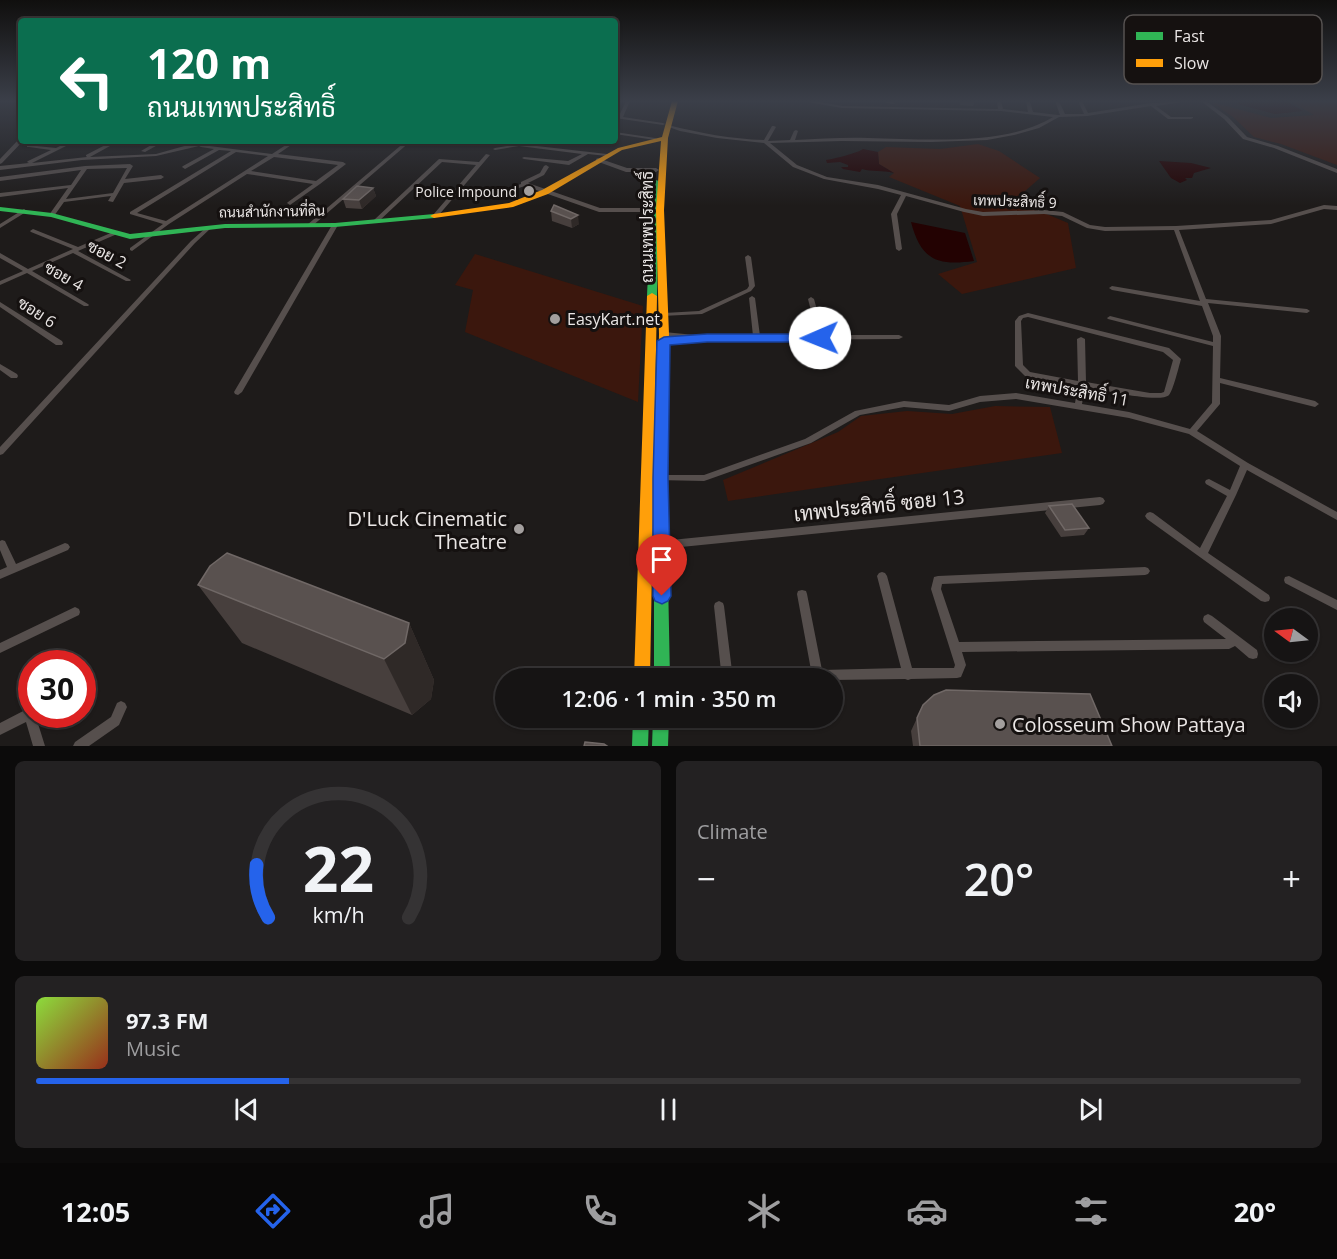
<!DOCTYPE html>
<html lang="en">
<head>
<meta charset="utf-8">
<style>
  :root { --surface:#161414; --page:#232122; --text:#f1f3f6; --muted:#9e9ea0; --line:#353334; --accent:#2563eb }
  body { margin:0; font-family:"Open Sans",Sarabun,sans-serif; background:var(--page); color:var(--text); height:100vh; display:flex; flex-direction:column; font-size:22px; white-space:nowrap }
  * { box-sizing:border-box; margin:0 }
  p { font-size:20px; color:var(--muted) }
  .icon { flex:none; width:33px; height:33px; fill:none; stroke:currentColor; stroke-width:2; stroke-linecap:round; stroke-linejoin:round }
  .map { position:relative; height:746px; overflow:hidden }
  .sheet { display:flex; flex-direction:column; gap:15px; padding:15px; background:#0c0b0b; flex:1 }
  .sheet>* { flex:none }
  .hud { position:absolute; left:18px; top:18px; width:600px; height:126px; border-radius:6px; box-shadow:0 2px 4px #0004,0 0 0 2px var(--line); background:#0b6e4f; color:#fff; overflow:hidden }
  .needle { width:39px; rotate:285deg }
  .tools { position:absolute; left:1264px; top:608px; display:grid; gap:12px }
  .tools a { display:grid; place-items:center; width:54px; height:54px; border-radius:50%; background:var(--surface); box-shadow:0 2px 4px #0004,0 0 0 2px var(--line); font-size:30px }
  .speed { position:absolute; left:18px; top:650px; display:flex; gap:12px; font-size:30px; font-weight:700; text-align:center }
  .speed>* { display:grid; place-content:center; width:78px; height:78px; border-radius:50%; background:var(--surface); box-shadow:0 2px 4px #0004,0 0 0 2px var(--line); line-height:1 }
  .speed .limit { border:9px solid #d22; background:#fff; color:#111 }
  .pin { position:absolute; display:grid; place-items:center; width:51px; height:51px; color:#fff; margin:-62px -26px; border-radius:50% 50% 50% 0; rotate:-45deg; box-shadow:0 0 6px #0007 }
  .pin .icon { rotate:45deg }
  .me { position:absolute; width:66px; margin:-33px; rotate:269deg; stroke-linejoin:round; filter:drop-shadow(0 0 4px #0008) }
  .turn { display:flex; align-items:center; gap:21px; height:126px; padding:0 30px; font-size:27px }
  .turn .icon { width:78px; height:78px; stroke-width:2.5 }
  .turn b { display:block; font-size:42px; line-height:51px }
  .big { font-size:45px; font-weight:600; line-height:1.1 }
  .sheet .card { flex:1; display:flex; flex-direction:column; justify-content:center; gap:9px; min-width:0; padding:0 21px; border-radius:9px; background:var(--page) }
  .sheet .dial { align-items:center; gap:0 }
  .dial svg { height:156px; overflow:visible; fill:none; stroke:var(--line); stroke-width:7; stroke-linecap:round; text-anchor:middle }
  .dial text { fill:var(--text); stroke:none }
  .song { display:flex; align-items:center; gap:18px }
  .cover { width:72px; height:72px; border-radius:9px; background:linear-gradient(135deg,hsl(90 70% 55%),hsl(10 70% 35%)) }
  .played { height:6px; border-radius:3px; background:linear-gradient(90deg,var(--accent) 20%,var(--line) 20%) }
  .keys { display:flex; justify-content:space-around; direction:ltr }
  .heat { display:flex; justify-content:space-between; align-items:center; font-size:33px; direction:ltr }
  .sheet .tiles { flex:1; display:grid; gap:15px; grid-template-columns:1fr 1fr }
  .card:last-child { grid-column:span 2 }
  .trip { position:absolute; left:495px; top:668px; width:348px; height:60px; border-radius:30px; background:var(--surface); box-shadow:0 2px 4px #0004,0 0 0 2px var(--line); font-weight:600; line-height:60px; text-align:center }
  .tab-bar { display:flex; height:96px; justify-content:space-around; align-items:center; background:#090808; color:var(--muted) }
  .tab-bar .icon { width:42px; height:42px }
  .tab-bar .selected { color:var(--accent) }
  .tab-bar b { font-size:27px; color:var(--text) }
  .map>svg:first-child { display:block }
  .green { fill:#3b170d }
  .water { fill:#230202 }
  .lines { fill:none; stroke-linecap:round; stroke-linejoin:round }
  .street { fill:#564f4d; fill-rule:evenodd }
  .fast { fill:#30b455; fill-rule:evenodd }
  .slow { fill:#ff9f0a; fill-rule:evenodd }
  .wall { fill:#473f3d }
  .shaded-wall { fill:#2f2927 }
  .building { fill:#59514f; stroke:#706866; stroke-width:1.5 }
  .route { fill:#2563eb; stroke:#184099; stroke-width:1.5 }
  .poi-dot { fill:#a39f9e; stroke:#151110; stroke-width:2 }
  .labels { text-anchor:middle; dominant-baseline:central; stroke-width:6; stroke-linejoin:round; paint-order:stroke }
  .far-poi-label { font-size:14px; fill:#eae6e5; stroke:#151110; text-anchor:end }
  .far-street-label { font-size:14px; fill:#eae6e5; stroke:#151110 }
  .street-label { font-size:16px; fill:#eae6e5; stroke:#151110 }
  .poi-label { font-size:16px; fill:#eae6e5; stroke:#151110; text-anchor:start }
  .near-street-label { font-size:20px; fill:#eae6e5; stroke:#151110 }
  .near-poi-label { font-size:20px; fill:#eae6e5; stroke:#151110; text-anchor:end }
  .key { fill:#151110; stroke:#555150; stroke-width:1.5 }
  .key-label { font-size:16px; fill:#eae6e5 }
</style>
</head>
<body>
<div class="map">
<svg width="1337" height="746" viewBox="0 0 1337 746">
  <rect width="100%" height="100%" fill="#1e1b1a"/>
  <!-- green -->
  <path class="green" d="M1290,101H1337V165L1281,144L1254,137L1233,117L1211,102L1271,118L1314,115Z
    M978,144L999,151L1040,178L1024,192L1030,207L1068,223L1076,268L962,294L938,274L977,262L960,206L889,177L894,173L879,164L878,152L886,147L940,149Z
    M475,254L643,306L638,402L465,332L473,290L455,285Z
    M995,406L1050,407L1062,453L728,501L723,480L838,432L861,416L907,411L952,414Z"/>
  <!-- water -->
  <path class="water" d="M1240,101H1287L1303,111L1275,114L1237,104Z
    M863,149L878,152L879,164L894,173C882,170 872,172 862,169L860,172L843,169L841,167H848V165L840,162L827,163L826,160C833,159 858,153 863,149Z
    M1159,161L1191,163L1211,168L1194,173L1192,178H1185L1187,180L1180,183L1171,178Z
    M911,222L965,233L974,261C937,266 921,260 911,222Z"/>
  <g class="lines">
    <!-- street -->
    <path class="street" d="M626,101H630L623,117L663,123L665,124L663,125L615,118V116H619Z
      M802,101H815L842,106L998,109L997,101H1001L1003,109L1028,112L1026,101H1030L1033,112L1058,115H1060L1055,101H1059L1065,114H1084L1078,101H1082L1088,113L1151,103L1189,101L1156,106L1171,117H1193V118L1191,119H1168L1151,106L1087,116L1059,117L1039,128L1014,135L987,140L931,142L842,141L770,143L797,165L827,177L878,185L966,209L983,212L1044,210L1063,212L1090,225L1105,227L1176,226L1271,220L1324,205L1337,206V210L1324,209L1271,224L1179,230L1206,299L1307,309L1310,311L1307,313L1208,303L1221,336L1220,378L1315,401L1319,404L1315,407L1220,383V404L1197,431L1248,463L1337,512V520L1247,470L1236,495L1208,553L1269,595L1270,598L1269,601L1265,602L1261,601L1147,519L1145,516L1147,513L1150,512L1153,513L1200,548L1227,496L1206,484L1205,482L1206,480L1209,479L1230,490L1240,466L1189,434L1129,418L1016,399L980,402L949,411L904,407L860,415L811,443L707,480L704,481L657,480L656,478L657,476L660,475H704L805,439L855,411L904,401L949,405L980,396L1016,393L1075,403L1078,386L1025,376L1015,366V321L1019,316L1028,313L1169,348L1181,359C1179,366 1173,391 1169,395C1160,404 1099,389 1085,387L1082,404L1129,412L1190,429L1212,403L1213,346L1108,319L1107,318L1110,316L1213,342V336L1202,306L1112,290L1109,288L1112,286L1200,301L1174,230L1105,231L1087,228L1062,216L1044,214L983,216L964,212L906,196L897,214L902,249L899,251L896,249L891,214L901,195L878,189L824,179L793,167L764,143L717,138L680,131L666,126L668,125C700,133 731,139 764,140L772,126H774L776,127L768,141L790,140L794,131L796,130L798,131L795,140C820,139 844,137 868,138C919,139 990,145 1037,125C1042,123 1048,120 1053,117L1001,111L842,108ZM1028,317L1163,352L1173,360L1164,392L1161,393H1150L1086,382L1085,339L1081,337L1077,339L1078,381L1030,372L1023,365L1021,321L1023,318Z
      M878,101H891L895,103L893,104Z
      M1201,101H1206L1228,117L1247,137L1278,146L1337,169V173L1274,148L1243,139L1224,119Z
      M615,132L655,138L657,139L655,140L615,134Z
      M19,139H21V141H23L2,163L0,164V159Z
      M70,141H76L32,163L87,157L86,156V155L113,141H119L90,157L156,154L188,145L163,142L145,152L141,151L158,141L189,143H191V145L205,141H213L202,145L272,154L292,141H297L278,154L343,162L346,164L320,184L290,205L287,203L288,202L313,184L247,174L169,224L132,251L130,250V248L163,224L130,214V212L231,151L219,150L185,169L182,167L183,166L214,149L201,147L199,146L156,156L82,160L0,170V166L29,163L27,162L28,161L51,150L29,147H27V145L56,148ZM236,152L268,156L166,221L137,213ZM274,157L338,165L316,181L251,171Z
      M334,141H348L369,144L371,145L369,146L336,142Z
      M406,141H411L311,227H307V225Z
      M519,144L607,154L609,155L607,156L588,154L569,165L524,159L522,158L524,157L568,161L582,154L519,146L495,150L493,149L495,148Z
      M486,154L490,155L438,216L436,217L433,215L476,165L442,162L379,221L377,222L374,220L439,159L479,162Z
      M598,158L627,168H656L659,170L656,172H626L596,161V159Z
      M130,164L133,166L125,179L161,175L164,177L161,179L124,183L113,202L108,201L111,196L64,202L54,216L52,217L49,215L68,188L0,197V193L71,185L81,170L0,181V177L85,166ZM127,168L113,193L66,199L87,169Z
      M546,165L549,167L544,175L528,183L600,208H652L655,210L652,212H599L525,186L489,197L486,195L521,184V182L540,173L544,166Z
      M24,209L27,211L26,212L0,228V224Z
      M335,223L338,225L242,392L238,395L235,394L234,392L332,225Z
      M208,226L211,228L210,229L195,243L3,454L0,455V447L191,241Z
      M33,229L78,247L113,232H117V234L78,251L131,280L130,281H126L73,253L32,271L88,304L89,305L88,306H84L27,273L0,285V281L23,271L0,258V253L28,269L73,249L31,232L30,231Z
      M748,255L751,257L755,286L751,291L702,314L662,316L661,315L664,313L699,311L747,289L749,286L745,257Z
      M752,296L755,298L760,336L817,335L808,299L811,297L814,299L824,335H899L903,337L899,339L760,340L757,341L754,340H707L664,343L660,341L664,339L682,338L662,336L660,334L662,332H664L705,336H753L749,298Z
      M0,302L62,341L63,343L62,345H56L0,307Z
      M0,364L17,374L18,376L17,378H11L0,370Z
      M1100,497L1103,498L1105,501L1103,504L1100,505L661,549L658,548L656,545L658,542L661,541Z
      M2,540L5,541L16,564L65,543L68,544L70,547L68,550L0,579V570L7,567L0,550V541Z
      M1145,567L1148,568L1150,571L1148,574L1145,575L942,584L941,589L959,642L1226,639L1204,622L1203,619L1204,616L1208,614L1212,616L1257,650L1258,654L1257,658L1253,659L1249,658L1235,646L1229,649L962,652L966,665L961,677L957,678L911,679L908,680L905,679L832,680V678H657L656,677L658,673L662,672L721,671L714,606L715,603L719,601L723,603L724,606L732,671L811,670L797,594L798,591L802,590L806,591L807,594L822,670L901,668L877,576L879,573L882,572L885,573L887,576L912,668H954L955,665L931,589L934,577L938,576Z
      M1289,576L1337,600V610L1285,583L1284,580L1285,577Z
      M75,607L79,609L80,612L79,615L0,653V643Z
      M121,701L125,703L127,707L119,725L89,746H73L75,742L111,717L117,703Z
      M29,708L32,709V714H35L45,746H33L26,722L0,735V723Z"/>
    <!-- fast -->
    <path class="fast" d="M652,179L659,181L657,296L652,299L647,296Z
      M0,207L52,213L130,234L225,224L335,223L434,214L438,216L434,218L335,227L225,228L130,239L51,217L0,211Z
      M663,382L668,386L666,478L670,678H654V478L658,386Z
      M633,717H649L648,746H632Z
      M653,717H669L668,746H652Z"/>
    <!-- slow -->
    <path class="slow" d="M672,101H678L668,138L664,210L669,334L668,386L663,390L658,386L659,334L656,210L661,141L622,150L548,194L513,207L434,218L430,216L434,214L509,203L542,190L618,148L662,137Z
      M652,293L657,296L650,678H634L647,296Z"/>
  </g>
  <!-- wall -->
  <path class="wall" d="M960,101H975L973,106L960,105Z
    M373,188L376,196L362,209L346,208L343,199Z
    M554,205L579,224L572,228L552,221L551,211Z
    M1049,506L1089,528L1084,535L1061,537L1045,513Z
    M198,585L409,623L434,680L431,699L412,715L242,643Z
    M923,705L1112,746H913L911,731Z"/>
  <!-- shaded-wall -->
  <path class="shaded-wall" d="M373,188L376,196L362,209L359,200Z
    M578,215L579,224L572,228L571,219Z
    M409,623L434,680L431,699L412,715L384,659Z"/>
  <!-- building -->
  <path class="building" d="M357,186L373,188L359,200L343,199Z
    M554,205L578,215L571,219L551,211Z
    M1072,504L1089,528L1065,530L1049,506Z
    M227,553L409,623L405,643L384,659L198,585L210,566Z
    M946,690L1090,694L1112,746H920L917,718L923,705L934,695Z
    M585,742L604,744L607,746H584Z"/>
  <!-- sky -->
  <linearGradient id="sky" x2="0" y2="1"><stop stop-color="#100f0e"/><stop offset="0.49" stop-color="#3b3f49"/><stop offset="1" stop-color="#3b3f49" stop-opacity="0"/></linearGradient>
  <rect width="1337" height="206" fill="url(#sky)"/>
  <!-- route -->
  <path class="route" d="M707,334H820L827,338L820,342H707L670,345L668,478L671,596L668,601L662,604L655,601L653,596V478L657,341L664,337Z"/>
  <!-- markers -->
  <g class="poi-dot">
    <circle cx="529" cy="191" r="6"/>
    <circle cx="555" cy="319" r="6"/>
    <circle cx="519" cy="529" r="6"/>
    <circle cx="1000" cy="724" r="6"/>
  </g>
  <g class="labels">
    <!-- far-poi labels -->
    <g class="far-poi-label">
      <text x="517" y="191">Police Impound</text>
    </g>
    <!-- far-street labels -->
    <g class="far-street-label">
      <text transform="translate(1015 201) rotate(2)">เทพประสิทธิ์ 9</text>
      <text transform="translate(272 211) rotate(-1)">ถนนสำนักงานที่ดิน</text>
    </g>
    <!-- street labels -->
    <g class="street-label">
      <text transform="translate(647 227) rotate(-90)">ถนนเทพประสิทธิ์</text>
      <text transform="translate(107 254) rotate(28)">ซอย 2</text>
      <text transform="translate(64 276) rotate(30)">ซอย 4</text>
      <text transform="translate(37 312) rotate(33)">ซอย 6</text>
      <text transform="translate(1077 391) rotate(10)">เทพประสิทธิ์ 11</text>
    </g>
    <!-- poi labels -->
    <g class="poi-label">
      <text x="567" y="319">EasyKart.net</text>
    </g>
    <!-- near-street labels -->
    <g class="near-street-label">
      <text transform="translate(879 505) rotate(-6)">เทพประสิทธิ์ ซอย 13</text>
    </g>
    <!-- near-poi labels -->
    <g class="near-poi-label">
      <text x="507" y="518">D'Luck Cinematic<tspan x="507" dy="23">Theatre</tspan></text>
      <text x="1012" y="724" text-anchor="start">Colosseum Show Pattaya</text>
    </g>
  </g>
  <!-- legend -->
  <rect x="1124" y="15" width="198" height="69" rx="9" class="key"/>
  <rect x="1136" y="32" width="27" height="8" fill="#30b455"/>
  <rect x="1136" y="59" width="27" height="8" fill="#ff9f0a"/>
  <g class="key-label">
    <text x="1174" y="42">Fast</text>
    <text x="1174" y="69">Slow</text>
  </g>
</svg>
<div class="tools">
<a><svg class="needle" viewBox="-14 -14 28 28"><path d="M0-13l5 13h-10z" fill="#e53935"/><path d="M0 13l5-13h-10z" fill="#9e9ea0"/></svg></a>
<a><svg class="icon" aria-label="sound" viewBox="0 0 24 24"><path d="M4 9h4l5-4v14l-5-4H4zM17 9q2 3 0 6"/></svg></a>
</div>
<div class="speed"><div class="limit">30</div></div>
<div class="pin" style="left:662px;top:596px;background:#d93025"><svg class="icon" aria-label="arrive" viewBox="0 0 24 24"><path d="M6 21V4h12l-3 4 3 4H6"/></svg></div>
<svg class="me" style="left:820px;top:338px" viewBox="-20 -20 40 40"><circle r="19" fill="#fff"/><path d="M0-13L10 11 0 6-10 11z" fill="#2563eb"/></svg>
<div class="trip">12:06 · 1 min · 350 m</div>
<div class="hud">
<div class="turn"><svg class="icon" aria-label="left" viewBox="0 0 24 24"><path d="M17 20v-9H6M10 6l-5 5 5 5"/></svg><div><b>120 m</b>ถนนเทพประสิทธิ์</div></div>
</div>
</div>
<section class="sheet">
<div class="tiles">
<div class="card dial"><svg viewBox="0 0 100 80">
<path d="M14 69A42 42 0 1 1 86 69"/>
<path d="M14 69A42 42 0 0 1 8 42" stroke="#2563eb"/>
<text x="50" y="56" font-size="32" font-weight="700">22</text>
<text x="50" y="72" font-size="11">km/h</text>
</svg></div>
<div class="card"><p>Climate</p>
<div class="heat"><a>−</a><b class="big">20°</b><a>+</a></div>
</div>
<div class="card">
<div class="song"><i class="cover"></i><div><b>97.3 FM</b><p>Music</p></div></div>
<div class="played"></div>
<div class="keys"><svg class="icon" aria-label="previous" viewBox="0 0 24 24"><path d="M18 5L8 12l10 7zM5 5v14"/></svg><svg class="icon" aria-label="pause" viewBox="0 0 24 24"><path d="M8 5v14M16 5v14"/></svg><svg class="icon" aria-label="next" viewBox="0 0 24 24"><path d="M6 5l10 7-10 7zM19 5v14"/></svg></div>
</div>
</div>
</section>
<nav class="tab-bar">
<b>12:05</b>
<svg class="icon selected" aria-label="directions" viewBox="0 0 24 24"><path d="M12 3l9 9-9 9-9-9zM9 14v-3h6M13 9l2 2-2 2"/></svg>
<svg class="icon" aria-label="music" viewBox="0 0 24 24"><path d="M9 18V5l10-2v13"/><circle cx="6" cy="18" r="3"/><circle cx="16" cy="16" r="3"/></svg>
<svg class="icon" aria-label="phone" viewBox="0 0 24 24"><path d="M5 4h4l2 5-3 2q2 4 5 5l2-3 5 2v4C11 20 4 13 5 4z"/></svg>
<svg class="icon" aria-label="climate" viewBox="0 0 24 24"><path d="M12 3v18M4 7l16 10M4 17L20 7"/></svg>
<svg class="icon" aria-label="car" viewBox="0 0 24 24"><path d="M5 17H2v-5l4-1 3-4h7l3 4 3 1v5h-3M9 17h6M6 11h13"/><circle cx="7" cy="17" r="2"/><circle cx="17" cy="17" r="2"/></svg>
<svg class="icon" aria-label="filters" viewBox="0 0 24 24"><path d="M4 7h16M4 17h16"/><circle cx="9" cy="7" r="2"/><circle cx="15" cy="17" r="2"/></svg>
<b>20°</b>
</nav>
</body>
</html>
